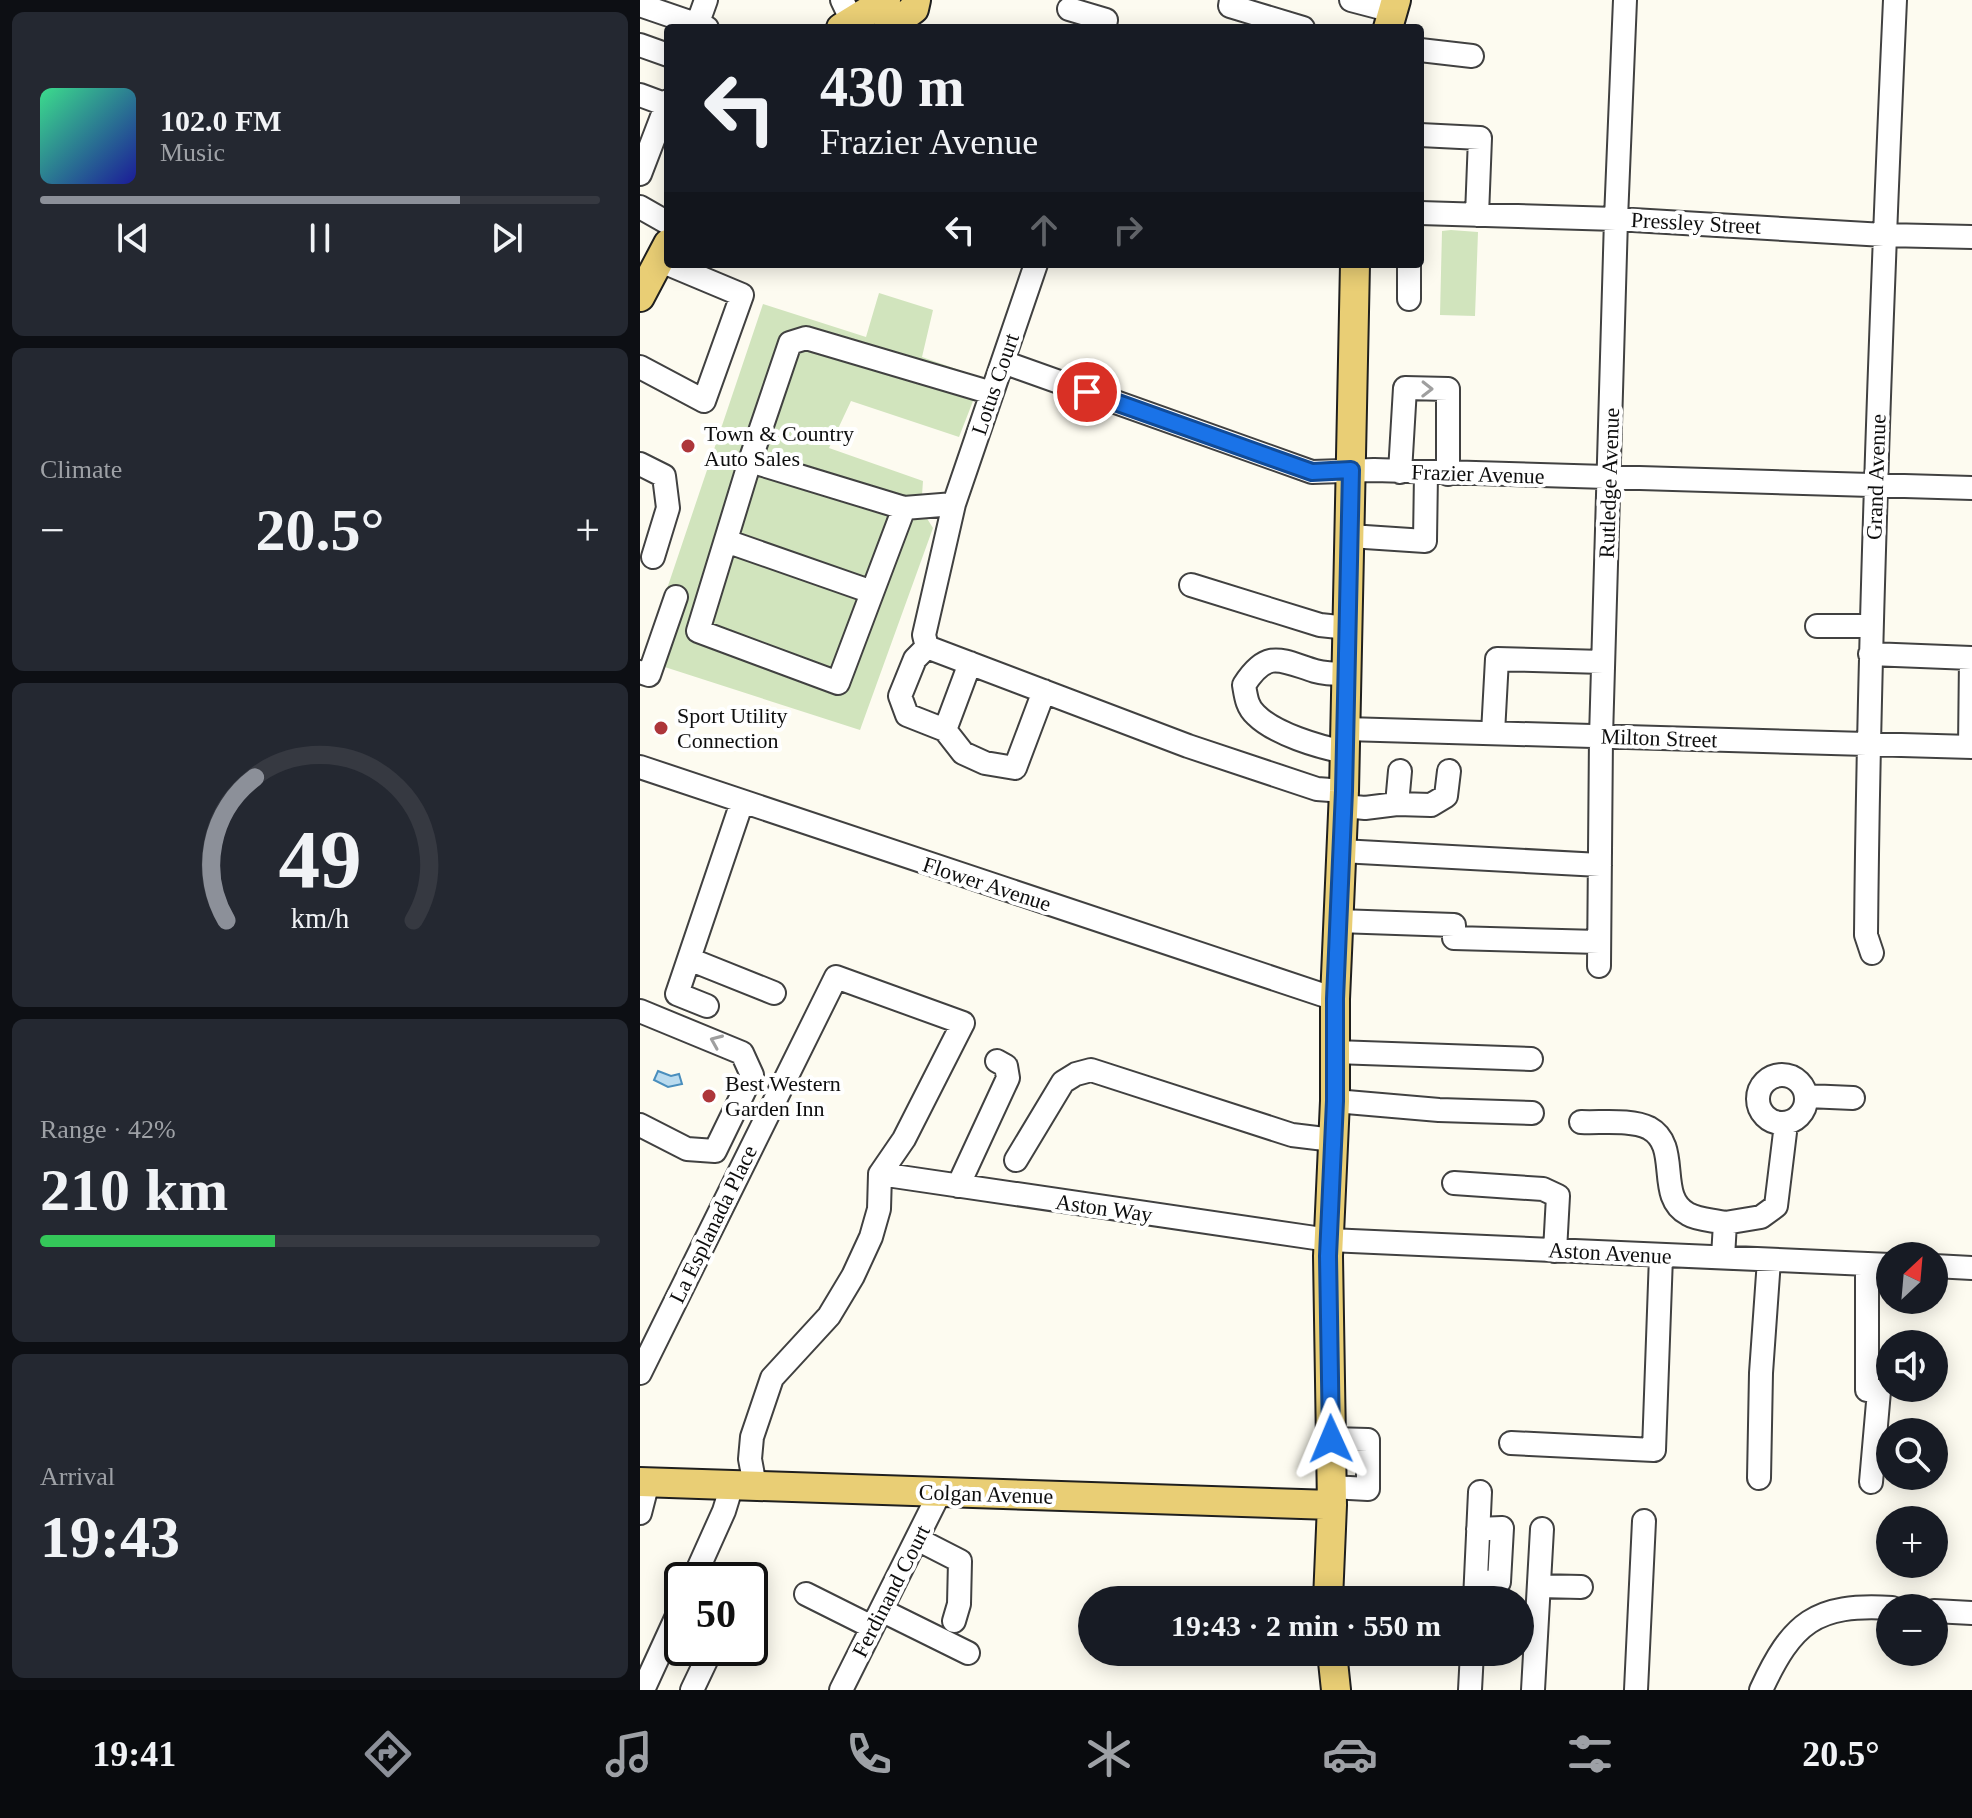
<!DOCTYPE html>
<html lang="en">
<head>
<meta charset="utf-8">
<style>
  :root { --surface:#171b24; --page:#242831; --text:#f1f3f6; --muted:#9ea1a6; --line:#363941; --accent:#8c9099 }
  body { margin:0; font-family:"Times New Roman",serif; background:var(--page); color:var(--text); height:100vh; display:flex; flex-direction:column; font-size:30px; white-space:nowrap }
  * { box-sizing:border-box; margin:0 }
  p { font-size:26px; color:var(--muted) }
  .icon { flex:none; width:44px; height:44px; fill:none; stroke:currentColor; stroke-width:2; stroke-linecap:round; stroke-linejoin:round }
  .map { position:relative; flex:1; overflow:hidden }
  .sheet { display:flex; flex-direction:column; gap:12px; padding:12px; background:#0d0f14; width:640px }
  .sheet>* { flex:none }
  .top-card { position:absolute; left:24px; top:24px; width:760px; height:244px; border-radius:8px; box-shadow:0 4px 20px #0003; background:#171b24; color:var(--text); overflow:hidden }
  .needle { width:52px; rotate:26deg }
  .tools { position:absolute; left:1236px; top:1242px; display:grid; gap:16px }
  .tools a { display:grid; place-items:center; width:72px; height:72px; border-radius:50%; background:var(--surface); box-shadow:0 4px 20px #0003; font-size:40px }
  .speed { position:absolute; left:24px; top:1562px; display:flex; gap:16px; font-size:40px; font-weight:700; text-align:center }
  .speed>* { display:grid; place-content:center; width:104px; height:104px; border-radius:50%; background:var(--surface); box-shadow:0 4px 20px #0003; line-height:1 }
  .speed .limit { border:4px solid #111; border-radius:12px; background:#fff; color:#111 }
  .pin { position:absolute; display:grid; place-items:center; width:68px; height:68px; color:#fff; margin:-34px; border:4px solid #fff; border-radius:50%; box-shadow:0 2px 8px #0007 }
  .me { position:absolute; width:88px; margin:-44px; rotate:359deg; stroke-linejoin:round; filter:drop-shadow(0 0 6px #0008) }
  .turn { display:flex; align-items:center; gap:28px; height:168px; padding:0 24px; font-size:36px }
  .turn .icon { width:104px; height:104px; stroke-width:2.5 }
  .turn b { display:block; font-size:56px; line-height:68px }
  .lanes { display:flex; align-items:center; height:76px; padding:0 24px; background:#0003; justify-content:center; gap:40px; direction:ltr }
  .lanes .off { opacity:.35 }
  .big { font-size:60px; font-weight:600; line-height:1.1 }
  .sheet .tile { flex:1; display:flex; flex-direction:column; justify-content:center; gap:12px; min-width:0; padding:0 28px; border-radius:12px; background:var(--page) }
  .sheet .dial { align-items:center; gap:0 }
  .dial svg { height:208px; overflow:visible; fill:none; stroke:var(--line); stroke-width:7; stroke-linecap:round; text-anchor:middle }
  .dial text { fill:var(--text); stroke:none }
  .song { display:flex; align-items:center; gap:24px }
  .cover { width:96px; height:96px; border-radius:12px; background:linear-gradient(135deg,hsl(150 70% 55%),hsl(240 70% 35%)) }
  .played { height:8px; border-radius:4px; background:linear-gradient(90deg,var(--accent) 75%,var(--line) 75%) }
  .keys { display:flex; justify-content:space-around; direction:ltr }
  .heat { display:flex; justify-content:space-between; align-items:center; font-size:44px; direction:ltr }
  .charge { height:12px; border-radius:6px; background:linear-gradient(90deg,#34c759 42%,var(--line) 0) }
  .trip { position:absolute; left:438px; top:1586px; width:456px; height:80px; border-radius:40px; background:var(--surface); box-shadow:0 4px 20px #0003; font-weight:600; line-height:80px; text-align:center }
  .menu { display:flex; height:128px; justify-content:space-around; align-items:center; background:#090b0e; color:var(--muted) }
  .menu .icon { width:56px; height:56px }
  .menu .on { color:var(--accent) }
  .menu b { font-size:36px; color:var(--text) }
  main { display:flex; flex:1; min-height:0 }
  .map>svg:first-child { display:block }
  .green { fill:#d1e4bd }
  .water { fill:#badbef; stroke:#4a8ebd; stroke-width:2 }
  .lines { fill:none; stroke-linecap:round; stroke-linejoin:round }
  .minor-casing { stroke:#414141; stroke-width:26 }
  .major-casing { stroke:#1f1f1f; stroke-width:32 }
  .minor { stroke:#fff; stroke-width:22 }
  .major { stroke:#e9ce75; stroke-width:28 }
  .oneway { stroke:#9f9f9f }
  .route-casing { stroke:#114b97; stroke-width:20 }
  .route { stroke:#1a73e8; stroke-width:14 }
  .poi-dot { fill:#ad363a; stroke:#fff; stroke-width:3 }
  .labels { text-anchor:middle; dominant-baseline:central; stroke-width:8; stroke-linejoin:round; paint-order:stroke }
  .street-label { font-size:22px; fill:#0e0e0e; stroke:#fff }
  .poi-label { font-size:22px; fill:#0e0e0e; stroke:#fff; text-anchor:start }
</style>
</head>
<body>
<main>
<section class="sheet">
<div class="tile">
<div class="song"><i class="cover"></i><div><b>102.0 FM</b><p>Music</p></div></div>
<div class="played"></div>
<div class="keys"><svg class="icon" aria-label="previous" viewBox="0 0 24 24"><path d="M18 5L8 12l10 7zM5 5v14"/></svg><svg class="icon" aria-label="pause" viewBox="0 0 24 24"><path d="M8 5v14M16 5v14"/></svg><svg class="icon" aria-label="next" viewBox="0 0 24 24"><path d="M6 5l10 7-10 7zM19 5v14"/></svg></div>
</div>
<div class="tile"><p>Climate</p>
<div class="heat"><a>−</a><b class="big">20.5°</b><a>+</a></div>
</div>
<div class="tile dial"><svg viewBox="0 0 100 80">
<path d="M14 69A42 42 0 1 1 86 69"/>
<path d="M14 69A42 42 0 0 1 25 14" stroke="#8c9099"/>
<text x="50" y="56" font-size="32" font-weight="700">49</text>
<text x="50" y="72" font-size="11">km/h</text>
</svg></div>
<div class="tile"><p>Range · 42%</p><b class="big">210 km</b><div class="charge"></div></div>
<div class="tile"><p>Arrival</p><b class="big">19:43</b></div>
</section>
<div class="map">
<svg width="1332" height="1690" viewBox="0 0 1332 1690">
  <rect width="100%" height="100%" fill="#fdfbf0"/>
  <!-- green -->
  <path class="green" d="M811,230L838,232L835,316L800,315L802,231Z
    M239,293L293,310L282,357L342,378L319,437L211,401L189,448L283,481L281,509L293,528L220,730L3,660L123,304L226,337Z"/>
  <!-- water -->
  <path class="water" d="M18,1071L31,1076L39,1074L42,1084L28,1087L14,1080Z"/>
  <g class="lines">
    <!-- minor casing -->
    <g class="minor-casing">
      <path id="minor" d="M202,0L212,21
        M591,0L590,6L663,28
        M711,0L753,11
        M0,5L67,28
        M429,9L466,20L464,28
        M56,28L66,0
        M0,45L28,55
        M780,50L832,56
        M0,95L27,105
        M780,135L840,138L837,215
        M0,174L28,101
        M0,207L28,223
        M780,213L976,219L1244,235L1332,237
        M396,264L314,504L284,635L287,647L548,746L677,789L704,791
        M769,264V299
        M363,362L672,472L734,470L1332,488
        M0,367L64,401L102,295L28,264
        M110,461L58,631L198,683L264,508L110,461L150,343L166,338L352,393
        M0,464L24,476L28,508L13,557
        M760,472L765,388L808,389V474
        M264,508L314,504
        M710,536L785,541L786,473
        M86,541L232,592
        M551,585L680,625L708,628
        M1177,626H1231
        M287,647L275,659L260,696L267,715L305,730L323,753L345,763L375,768L404,691
        M1230,654L1331,658L1330,747
        M0,672L9,675L36,597
        M706,729L1332,747
        M305,730L330,663
        M853,733L857,659L963,662
        M705,752C679,747 635,734 616,715C607,707 606,697 604,685C627,649 640,660 675,671C685,674 696,674 707,674
        M0,767L695,999
        M757,804L760,771
        M704,806L725,808L757,804L791,805L806,796L809,771
        M701,851L960,865
        M698,921L814,925V938L959,942
        M1232,953L1226,935C1229,623 1241,311 1255,0
        M49,959L134,993
        M959,966L961,737L976,219L985,0
        M67,1006L37,994L102,802
        M0,1011L102,1053L112,1075L75,1151L47,1149L0,1125
        M695,1052L891,1059
        M1118 1099a24 24 0 1 1 48 0a24 24 0 1 1-48 0Z
        M1167,1096L1213,1098
        M695,1101L799,1110L892,1113
        M941,1122C961,1123 991,1119 1009,1128C1042,1146 1015,1197 1048,1214C1058,1220 1074,1220 1085,1223L1083,1257
        M376,1160L423,1082L436,1074L451,1070L652,1135L693,1140
        M240,1174L689,1240L1250,1265
        M814,1183L903,1189L918,1196L915,1251
        M318,1186L368,1078L366,1066L357,1061
        M1085,1223L1121,1217L1136,1206L1146,1124
        M1227,1264V1390L1239,1391L1231,1482
        M1294,1266L1332,1268
        M0,1373L196,977L323,1023L264,1139L240,1174L239,1209L231,1237L213,1276L189,1316L132,1378L112,1437L110,1459L115,1486
        M691,1439L728,1440V1489L691,1487
        M871,1443L1014,1450L1021,1256
        M1119,1478L1121,1373L1129,1260
        M0,1513L8,1482
        M277,1539L320,1561L319,1604L314,1621
        M53,1580L84,1511L92,1485
        M836,1581L859,1582L862,1528L838,1529
        M899,1586L941,1587
        M166,1594L232,1627
        M835,1600L840,1492
        M241,1610L328,1653
        M1294,1611L1332,1613
        M3,1690L42,1605
        M52,1690L72,1648
        M201,1690L300,1492
        M830,1690L832,1652
        M893,1690L902,1529
        M996,1690L1004,1521
        M1121,1690C1152,1623 1175,1603 1252,1608"/>
    </g>
    <!-- major casing -->
    <g class="major-casing">
      <path id="major" d="M201,28L246,0
        M248,28L274,9L276,0
        M748,28L756,0
        M0,297L28,244
        M0,1482L692,1505
        M688,1600L692,1505L688,1256L695,1101V999L704,791L715,264
        M692,1652L696,1690"/>
    </g>
    <!-- minor -->
    <use href="#minor" class="minor"/>
    <!-- major -->
    <use href="#major" class="major"/>
  </g>
  <!-- one-way arrows -->
  <defs><path id="oneway-chevron" d="M-2-3.5L2.5 0L-2 3.5" fill="none" stroke-width="1.6" stroke-linecap="round" stroke-linejoin="round" transform="scale(2)"/></defs>
  <g class="oneway">
    <use href="#oneway-chevron" transform="translate(787 389) rotate(1)"/>
    <use href="#oneway-chevron" transform="translate(76 1041) rotate(-157)"/>
  </g>
  <g class="lines">
    <!-- route casing -->
    <g class="route-casing">
      <path id="route" d="M447,392L672,472L711,470L704,791L695,999V1101L688,1256L691,1439"/>
    </g>
    <!-- route -->
    <use href="#route" class="route"/>
  </g>
  <!-- markers -->
  <g class="poi-dot">
    <circle cx="48" cy="446" r="8"/>
    <circle cx="21" cy="728" r="8"/>
    <circle cx="69" cy="1096" r="8"/>
  </g>
  <g class="labels">
    <!-- street labels -->
    <g class="street-label">
      <text transform="translate(1056 223) rotate(3)">Pressley Street</text>
      <text transform="translate(355 384) rotate(-71)">Lotus Court</text>
      <text transform="translate(838 474) rotate(2)">Frazier Avenue</text>
      <text transform="translate(1236 477) rotate(-88)">Grand Avenue</text>
      <text transform="translate(969 483) rotate(-88)">Rutledge Avenue</text>
      <text transform="translate(1019 738) rotate(2)">Milton Street</text>
      <text transform="translate(347 884) rotate(18)">Flower Avenue</text>
      <text transform="translate(464 1208) rotate(8)">Aston Way</text>
      <text transform="translate(73 1224) rotate(-64)">La Esplanada Place</text>
      <text transform="translate(970 1253) rotate(3)">Aston Avenue</text>
      <text transform="translate(346 1494) rotate(2)">Colgan Avenue</text>
      <text transform="translate(251 1591) rotate(-63)">Ferdinand Court</text>
    </g>
    <!-- poi labels -->
    <g class="poi-label">
      <text x="64" y="433">Town &amp; Country<tspan x="64" dy="25">Auto Sales</tspan></text>
      <text x="37" y="715">Sport Utility<tspan x="37" dy="25">Connection</tspan></text>
      <text x="85" y="1083">Best Western<tspan x="85" dy="25">Garden Inn</tspan></text>
    </g>
  </g>
</svg>
<div class="tools">
<a><svg class="needle" viewBox="-14 -14 28 28"><path d="M0-13l5 13h-10z" fill="#e53935"/><path d="M0 13l5-13h-10z" fill="#9ea1a6"/></svg></a>
<a><svg class="icon" aria-label="sound" viewBox="0 0 24 24"><path d="M4 9h4l5-4v14l-5-4H4zM17 9q2 3 0 6"/></svg></a>
<a><svg class="icon" aria-label="search" viewBox="0 0 24 24"><circle cx="10" cy="10" r="6"/><path d="M15 15l6 6"/></svg></a>
<a>+</a>
<a>−</a>
</div>
<div class="speed"><div class="limit">50</div></div>
<div class="pin" style="left:447px;top:392px;background:#d93025"><svg class="icon" aria-label="arrive" viewBox="0 0 24 24"><path d="M6 21V4h12l-3 4 3 4H6"/></svg></div>
<svg class="me" style="left:691px;top:1439px" viewBox="-20 -20 40 40"><path d="M0-17L14 15 0 8-14 15z" fill="#1a73e8" stroke="#fff" stroke-width="4"/></svg>
<div class="trip">19:43 · 2 min · 550 m</div>
<div class="top-card">
<div class="turn"><svg class="icon" aria-label="left" viewBox="0 0 24 24"><path d="M17 20v-9H6M10 6l-5 5 5 5"/></svg><div><b>430 m</b>Frazier Avenue</div></div>
<div class="lanes"><svg class="icon" aria-label="left" viewBox="0 0 24 24"><path d="M17 20v-9H6M10 6l-5 5 5 5"/></svg><svg class="icon off" aria-label="ahead" viewBox="0 0 24 24"><path d="M12 20V5M6 11l6-6 6 6"/></svg><svg class="icon off" aria-label="right" viewBox="0 0 24 24"><path d="M7 20v-9h11M14 6l5 5-5 5"/></svg></div>
</div>
</div>
</main>
<nav class="menu">
<b>19:41</b>
<svg class="icon on" aria-label="directions" viewBox="0 0 24 24"><path d="M12 3l9 9-9 9-9-9zM9 14v-3h6M13 9l2 2-2 2"/></svg>
<svg class="icon" aria-label="music" viewBox="0 0 24 24"><path d="M9 18V5l10-2v13"/><circle cx="6" cy="18" r="3"/><circle cx="16" cy="16" r="3"/></svg>
<svg class="icon" aria-label="phone" viewBox="0 0 24 24"><path d="M5 4h4l2 5-3 2q2 4 5 5l2-3 5 2v4C11 20 4 13 5 4z"/></svg>
<svg class="icon" aria-label="climate" viewBox="0 0 24 24"><path d="M12 3v18M4 7l16 10M4 17L20 7"/></svg>
<svg class="icon" aria-label="car" viewBox="0 0 24 24"><path d="M5 17H2v-5l4-1 3-4h7l3 4 3 1v5h-3M9 17h6M6 11h13"/><circle cx="7" cy="17" r="2"/><circle cx="17" cy="17" r="2"/></svg>
<svg class="icon" aria-label="filters" viewBox="0 0 24 24"><path d="M4 7h16M4 17h16"/><circle cx="9" cy="7" r="2"/><circle cx="15" cy="17" r="2"/></svg>
<b>20.5°</b>
</nav>
</body>
</html>
